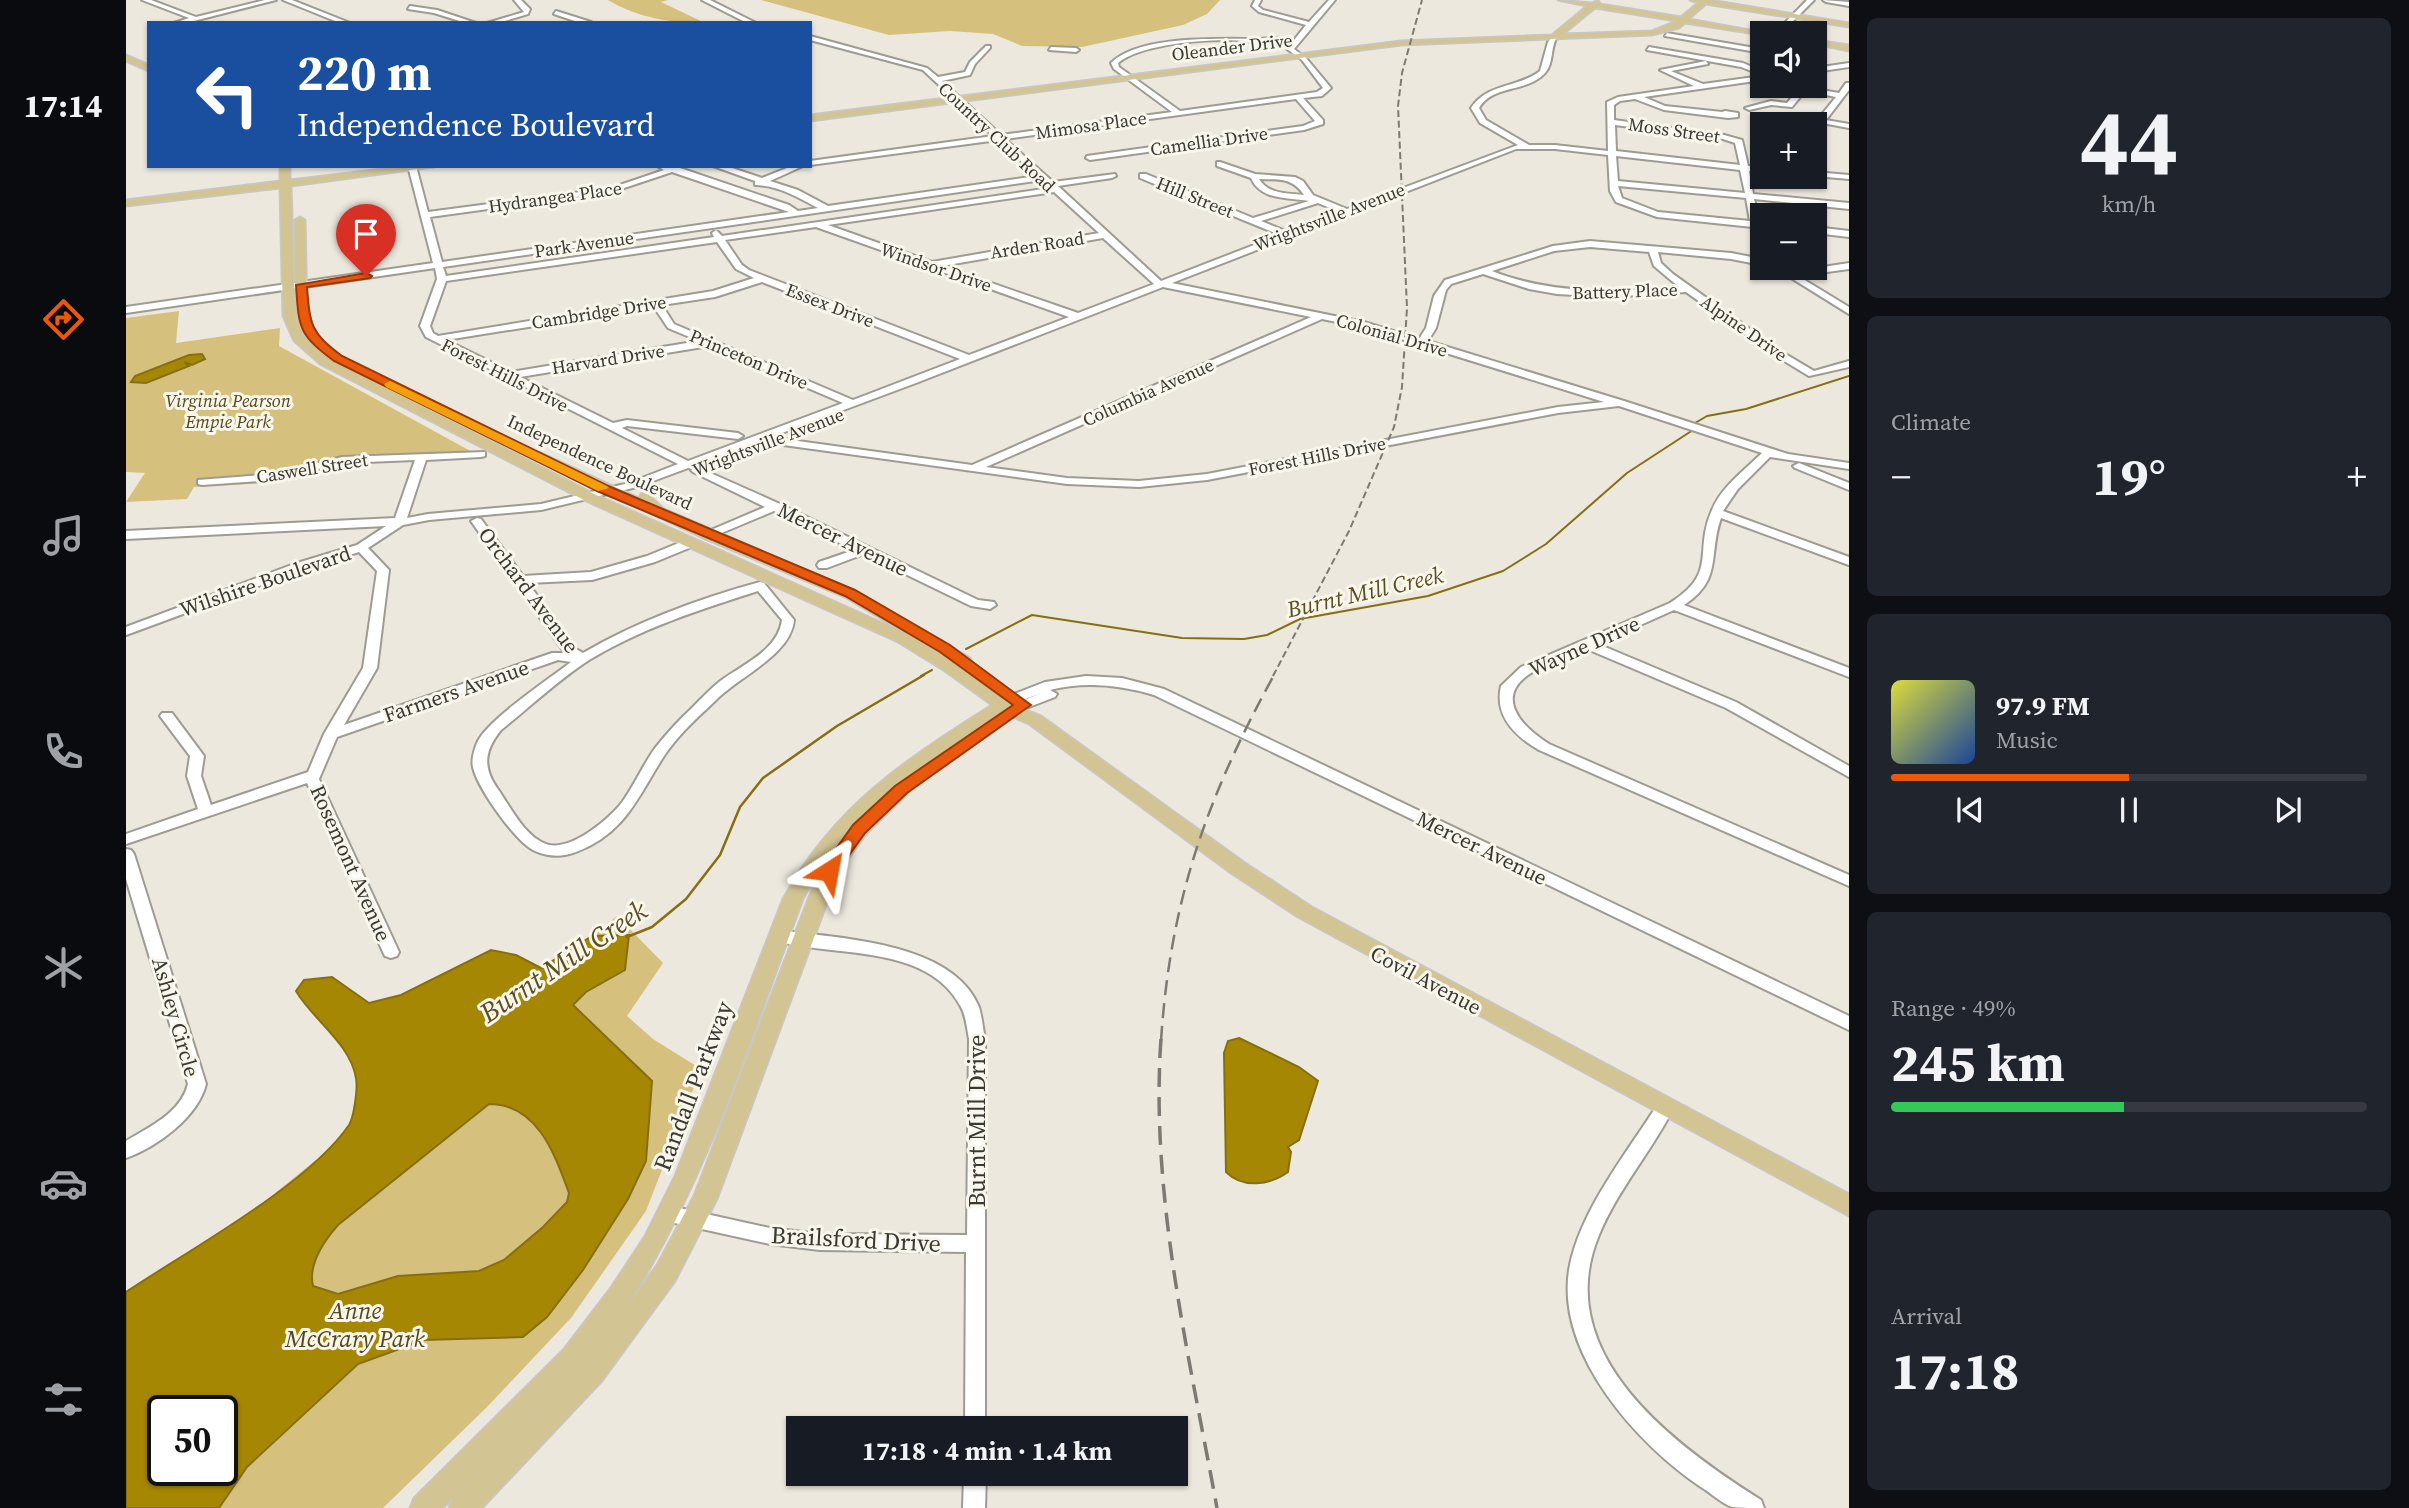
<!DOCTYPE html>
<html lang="en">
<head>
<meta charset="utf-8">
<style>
  :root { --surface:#171b24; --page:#20242c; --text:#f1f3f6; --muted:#9ea1a6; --line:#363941; --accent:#ea580c }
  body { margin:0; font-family:"Source Serif 4",serif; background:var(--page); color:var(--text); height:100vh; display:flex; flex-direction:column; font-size:26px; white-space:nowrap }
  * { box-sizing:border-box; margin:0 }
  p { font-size:23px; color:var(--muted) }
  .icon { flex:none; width:38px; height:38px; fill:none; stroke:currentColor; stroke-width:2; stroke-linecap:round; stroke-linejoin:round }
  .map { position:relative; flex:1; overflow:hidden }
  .drawer { display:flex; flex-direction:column; gap:18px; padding:18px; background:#0d0f14; width:560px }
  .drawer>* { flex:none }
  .top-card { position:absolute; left:21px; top:21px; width:665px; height:147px; border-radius:0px; box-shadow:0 2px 5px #0004; background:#1a4fa0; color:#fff; overflow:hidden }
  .fabs { position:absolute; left:1624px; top:21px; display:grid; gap:14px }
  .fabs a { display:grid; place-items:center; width:77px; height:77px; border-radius:0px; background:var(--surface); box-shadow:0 2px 5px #0004; font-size:35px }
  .speed { position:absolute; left:21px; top:1395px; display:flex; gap:14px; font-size:35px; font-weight:700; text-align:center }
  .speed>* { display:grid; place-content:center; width:91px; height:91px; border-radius:50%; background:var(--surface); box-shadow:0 2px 5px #0004; line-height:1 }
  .speed .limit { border:4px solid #111; border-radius:10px; background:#fff; color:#111 }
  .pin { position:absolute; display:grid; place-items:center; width:60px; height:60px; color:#fff; margin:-72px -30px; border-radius:50% 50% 50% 0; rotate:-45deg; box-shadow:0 0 7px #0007 }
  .pin .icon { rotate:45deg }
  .me { position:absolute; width:77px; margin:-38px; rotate:34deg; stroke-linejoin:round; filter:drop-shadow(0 0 5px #0008) }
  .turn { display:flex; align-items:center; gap:24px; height:147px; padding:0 35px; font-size:32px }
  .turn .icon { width:91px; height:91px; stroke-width:2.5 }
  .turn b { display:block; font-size:49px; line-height:60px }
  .big { font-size:52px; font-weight:700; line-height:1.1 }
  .drawer .card { flex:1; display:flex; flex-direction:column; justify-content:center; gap:10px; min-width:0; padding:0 24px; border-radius:10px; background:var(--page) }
  .drawer .dial { align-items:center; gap:0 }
  .dial b { font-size:91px; line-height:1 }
  .song { display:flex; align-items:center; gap:21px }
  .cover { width:84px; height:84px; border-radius:10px; background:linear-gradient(135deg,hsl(60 70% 55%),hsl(220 70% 35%)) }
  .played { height:7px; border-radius:4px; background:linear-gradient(90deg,var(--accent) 50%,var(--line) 50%) }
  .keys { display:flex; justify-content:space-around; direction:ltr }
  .heat { display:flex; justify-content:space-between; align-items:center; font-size:38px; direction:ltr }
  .charge { height:10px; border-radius:5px; background:linear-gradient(90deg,#34c759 49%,var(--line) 0) }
  .trip { position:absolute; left:660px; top:1416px; width:402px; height:70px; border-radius:0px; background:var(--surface); box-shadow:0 2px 5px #0004; font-weight:700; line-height:70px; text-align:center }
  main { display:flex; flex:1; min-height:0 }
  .menu { display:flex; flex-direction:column; width:126px; justify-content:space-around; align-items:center; background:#090b0e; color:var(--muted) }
  .menu .icon { width:49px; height:49px }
  .menu .current { color:var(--accent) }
  .menu b { font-size:32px; color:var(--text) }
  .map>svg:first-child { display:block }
  .green { fill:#d6c07d; fill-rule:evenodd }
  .water { fill:#a68703; stroke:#866f12; stroke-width:2; fill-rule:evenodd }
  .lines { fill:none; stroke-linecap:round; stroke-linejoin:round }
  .stream-far1 { stroke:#866f12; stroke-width:2 }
  .stream { stroke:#866f12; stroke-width:2.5 }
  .minor-casing { stroke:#9e9b92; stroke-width:4 }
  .major-casing { stroke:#c8c7c6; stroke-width:3 }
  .minor { fill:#fff; fill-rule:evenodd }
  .major { fill:#d3c494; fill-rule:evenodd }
  .rail-far2 { stroke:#7d7a74; stroke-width:2; stroke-dasharray:7 3.5; stroke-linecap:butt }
  .rail-far1 { stroke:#7d7a74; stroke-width:2.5; stroke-dasharray:15 8; stroke-linecap:butt }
  .rail { stroke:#7d7a74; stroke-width:3.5; stroke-dasharray:19 10; stroke-linecap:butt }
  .route { fill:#ea580c; stroke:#983908; stroke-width:2 }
  .slow { fill:#f59e0b }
  .labels { text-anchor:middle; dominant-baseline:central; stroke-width:6; stroke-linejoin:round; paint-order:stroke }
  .far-street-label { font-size:18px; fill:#3a3834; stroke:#f9f6eb }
  .far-park-label { font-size:18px; font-style:italic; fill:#55481c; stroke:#f9f6eb }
  .street-label { font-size:21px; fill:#3a3834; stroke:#f9f6eb }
  .water-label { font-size:23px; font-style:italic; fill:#5c4e23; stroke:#f9f6eb }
  .near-street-label { font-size:24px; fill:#3a3834; stroke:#f9f6eb }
  .near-park-label { font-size:24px; font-style:italic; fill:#55481c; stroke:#f9f6eb }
  .near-water-label { font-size:28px; font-style:italic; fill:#5c4e23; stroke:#f9f6eb }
</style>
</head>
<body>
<main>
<nav class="menu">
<b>17:14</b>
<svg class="icon current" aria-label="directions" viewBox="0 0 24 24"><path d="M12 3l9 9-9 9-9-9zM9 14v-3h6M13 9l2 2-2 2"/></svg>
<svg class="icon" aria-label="music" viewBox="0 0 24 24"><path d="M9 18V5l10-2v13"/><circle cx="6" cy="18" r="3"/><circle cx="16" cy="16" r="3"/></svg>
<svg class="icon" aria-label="phone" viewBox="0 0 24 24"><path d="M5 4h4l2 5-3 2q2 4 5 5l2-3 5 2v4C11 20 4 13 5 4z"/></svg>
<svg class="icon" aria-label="climate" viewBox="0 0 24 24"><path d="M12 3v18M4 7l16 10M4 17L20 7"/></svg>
<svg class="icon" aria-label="car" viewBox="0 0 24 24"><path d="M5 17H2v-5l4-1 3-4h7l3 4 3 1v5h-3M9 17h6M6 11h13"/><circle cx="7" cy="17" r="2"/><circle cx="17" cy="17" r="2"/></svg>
<svg class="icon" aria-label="filters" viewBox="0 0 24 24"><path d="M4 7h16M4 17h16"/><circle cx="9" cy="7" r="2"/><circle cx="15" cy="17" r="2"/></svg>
</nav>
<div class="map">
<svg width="1723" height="1508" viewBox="0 0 1723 1508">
  <rect width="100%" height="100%" fill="#ece8de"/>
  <!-- green -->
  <path class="green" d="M482,0H542L535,2L579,23C545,23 512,18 482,0Z
    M635,0H1094L1081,14L1057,25L956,47L896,46L867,34L824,31L763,35Z
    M53,311L50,343L154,328L153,346L348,453L220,456L139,475L137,483L68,487L61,499L0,502L19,473L0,472V318Z
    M491,916L537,963L501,1016L527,1039L575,1069L520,1211L445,1318L361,1407L257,1508H0V1314ZM37,1410H96V1470H37Z"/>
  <!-- water -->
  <path class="water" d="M76,354L79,359L66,365L58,362L63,366L20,383L5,382L9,376L63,355Z
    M503,935L499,970L460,992L447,1005L526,1081L520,1161L502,1199L457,1270L421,1317L397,1337L298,1340L232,1364L121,1467L93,1508H0V1292C63,1250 182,1185 223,1125C228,1117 232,1088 230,1078C224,1043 187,1020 170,991L178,980L206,977L243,1003L275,995L365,950L390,955L415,968L466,936ZM363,1104C412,1104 429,1155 443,1193L441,1202L417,1227L378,1260L353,1271L272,1276L212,1294L187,1286C182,1264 197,1242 212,1225ZM37,1410H96V1470H37Z
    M1113,1038L1173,1067L1192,1081L1173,1140L1162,1147L1165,1152L1162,1172C1144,1185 1117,1189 1100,1172L1098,1053L1102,1041Z"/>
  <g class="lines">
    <!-- stream-far1 -->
    <path class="stream-far1" d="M1569,423L1581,416L1620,409L1723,376
      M840,649L906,615L1056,638L1118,639L1141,635L1174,619L1302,596L1377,571L1420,544L1501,473L1567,430
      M795,676L806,670"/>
    <!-- stream -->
    <path class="stream" d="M501,937L526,927L560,899L594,855L614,807L637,778L711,726L798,675"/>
    <!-- minor casing -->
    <g class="minor-casing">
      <path id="minor" d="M16,0H25L70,17L139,0H150L60,23H48L63,18Z
        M157,0H166L224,23H214Z
        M388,0H395L404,9L402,14L372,23H361L398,12Z
        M576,0H584L630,23H621Z
        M1129,0H1135L1132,6L1137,10L1183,22L1203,0H1209L1168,49L1180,58L1205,88L1196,96L1177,98L1197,120V124L1178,130L964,160L960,158L961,156L1177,126L1189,121L1170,99L879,139L927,182L989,174L990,176L986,178L932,186L1035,281L1154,235L1014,178V174H1020L1127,218L1183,201C1162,197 1135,201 1125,178L1091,166V162H1094L1129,174L1169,177L1177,181L1187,195L1221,209L1392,145L1354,123L1345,108C1361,83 1392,88 1414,71L1422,42L1428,35L1431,37C1424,48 1428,63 1419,73C1401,93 1367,84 1353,108L1360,120L1403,145H1429L1482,151L1481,102L1492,97L1568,86L1534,70L1580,61L1582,64L1545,71L1577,84L1636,76V80L1518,97L1539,106L1596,112L1599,111L1612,113V117L1602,118L1538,110L1509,99L1494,101L1488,105V120L1598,135L1616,140L1622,166L1636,168V172L1623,171L1627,194L1723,203V209L1628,199L1636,228L1531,217L1490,202L1484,191L1482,155L1429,149H1390L1046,283L1238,322L1293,339L1300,328L1308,296L1319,280L1427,246L1464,241L1605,253L1636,259V265L1605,259L1532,252L1535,263L1547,274L1656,352L1688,371L1723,361V367L1683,376L1650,356L1560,292L1483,297L1431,294L1403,289L1357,274L1325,284L1320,290L1310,328L1302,341L1498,401L1662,454L1723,463V469L1644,457L1612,489L1597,511L1723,557V565L1595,518C1582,555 1597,580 1558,605L1723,668V677L1548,610L1472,644L1610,702L1723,766V777L1600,708L1461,649C1443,656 1421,662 1405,673C1367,697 1396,727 1423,744L1723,875V886L1413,750C1389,736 1368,716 1375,686L1395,667L1544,603C1593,572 1567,553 1586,510C1596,486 1619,470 1636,453L1493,406L1432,413L1081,480L1013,487L941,484L650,444L645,441L650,438L846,465L1185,317L1037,287L790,383L511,487L415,510L303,520L277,525L242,548L263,570L251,668L218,725L426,653H439L345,521L351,518L355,519L397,576L465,572L521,556L560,540H568V546L529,562L466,580L402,583L450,649L457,653C512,621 572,599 634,582L638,583L668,620C665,655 612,677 589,701C571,718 552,735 538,756C512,796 500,833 450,852C437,857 422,857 409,851C390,843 351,787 347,767C345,760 349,747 352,741C363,719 423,679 445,662L432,660L211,737L193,779L273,952L271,956L265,958L259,956L257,952L181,783L0,844V834L72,809L61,776L64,756L34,716L36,713H46L78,756L75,776L85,805L182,772L198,734L237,668L251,571L233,552L179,569L0,635V627L171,563L231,545L260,526L0,539V531L269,518L289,460L216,463L148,480L76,485L72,484V480L148,474L216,457L359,452V456L355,457L300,460L281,518L302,514L415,504L503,483L552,464L300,337L294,326L311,279L309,268L0,313V307L307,263L282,166H290L302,212L485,188L538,170L531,166L551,167L663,205L672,211L692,208C672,197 651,185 629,185V181L587,166H600L636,178L666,166H677L644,181L672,190L702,206L911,176L872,140L684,165V161L867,136L797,70L684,40V36L801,68L812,77L839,72L844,62L860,46H864V48L849,64L844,75L816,81L875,135L1046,112L988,69L985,63C1013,35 1092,39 1130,39C1142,39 1150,35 1161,42C1148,49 1134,43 1119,41C1087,38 1016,43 992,63L993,67L1054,111L1191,92L1197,88L1176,60L1161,49L1180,25L1133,12L1126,6ZM1489,125L1597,139L1609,143L1614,165L1490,151ZM1490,156L1614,170L1619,193L1492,181ZM546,172L663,212L316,262L304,217L486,192ZM1133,179C1153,180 1166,177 1178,195C1162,193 1143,195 1133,179ZM916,180L924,188L596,236L590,230L586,233L588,237L320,276L317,267ZM1492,186L1620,198L1624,221L1532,212L1496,198ZM928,192L973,233L806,262L702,225ZM1192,203L1214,212L1162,232L1135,221ZM690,227L943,317L843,355L623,270L616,265L599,240ZM977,238L1028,284L952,313L816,266ZM591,242L610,269L628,278L587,291L312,336L307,333L304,326L320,281ZM1464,247L1523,252L1528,266L1553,287C1489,292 1427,295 1366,271L1428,251ZM636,282L834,359L727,400L548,324L536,305L589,297ZM528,307L542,328L573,341L385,372L320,340ZM1196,319L1236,327L1478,402L1432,407L1081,474L1013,481L941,478L860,467ZM583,346L717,403L562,461L496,428L501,426L612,439L617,436L612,433L501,420L487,423L394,377ZM632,591L656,620C652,651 615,665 593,682C583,690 575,699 566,708C553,720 541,733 530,747C518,763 510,782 499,798C487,817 444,853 420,844C398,836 384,806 371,788C356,766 359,750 375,730C404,707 432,680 463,660C516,628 573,610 632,591Z
        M1681,0H1688L1655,33H1649Z
        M1697,0L1723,2V6L1700,2Z
        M284,6L311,10L350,23H340L308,13L282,9Z
        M430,11L465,22L466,23H455L428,14Z
        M1541,33L1635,49L1636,53L1539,36Z
        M925,47L950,48L953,50L950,52L923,50Z
        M1523,47L1617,63L1636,71V75L1615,67L1521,50Z
        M1723,63V67L1689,72V68Z
        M1720,83H1723V90L1700,120L1723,124V128L1696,123L1689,130L1688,124L1710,97L1679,91L1666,107L1645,105L1623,110L1619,108L1645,101L1661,103L1672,90L1658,86H1672L1713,93Z
        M1689,172L1723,175V179L1689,176Z
        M1689,227L1723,231V237L1689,233Z
        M1723,263V269L1672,276L1723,307V314L1649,268H1659L1665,272Z
        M1673,463L1723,483V490L1669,468L1667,466Z
        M571,467L654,504L852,600L868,602L870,605L864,609L845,606L738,554L701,568H693L691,565L693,562L728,550L648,511L586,537H578V533L639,507L567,472L565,470Z
        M960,676L996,678L1038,689L1723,1016V1030L1028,695C994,685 959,681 924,690L931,694L929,697L898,709L891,705L893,702L916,693L888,703L881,699L883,696L919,682Z
        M0,849L5,850L8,854L80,1084C72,1117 31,1147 0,1158V1141C23,1127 55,1113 62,1084L0,879Z
        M653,930C713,939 826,941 853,1007C856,1017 857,1029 859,1039V1428H839L840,1252L694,1250L644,1244L544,1222L537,1220L535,1214L537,1208L544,1206L644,1228L694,1234L841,1235L843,1039C841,1029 840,1016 835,1007C801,942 706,958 647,940L645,936L647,932Z
        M1539,1100L1545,1102L1548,1107C1526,1151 1492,1189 1473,1235C1423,1354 1549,1446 1635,1500L1638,1508C1629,1508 1615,1508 1606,1507C1595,1503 1585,1493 1575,1487C1511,1444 1430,1354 1443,1270C1453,1211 1502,1152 1533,1102Z
        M838,1474H860L859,1508H837Z"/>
    </g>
    <!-- major casing -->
    <g class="major-casing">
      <path id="major" d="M1432,0L1466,3L1472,0L1474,4L1555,17L1572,3L1564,0H1584L1723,23V27L1580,4L1563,19L1640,33L1636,35L1559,23L1553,28L1526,35L1275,45L684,121V115L1275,41L1426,35L1461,6ZM1469,8L1551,21L1526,31L1437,34Z
        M1689,40L1723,45V51L1689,44Z
        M0,55L23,65V71L0,61Z
        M154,166H164V180L282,166H314L165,186L169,316L172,323L169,313V220L174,217L179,220L181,313L185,327L194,339L184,342L174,329L177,336L202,358L468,494L779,633L719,597L577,538L403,456L405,453H415L513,498L520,484H530L532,487L526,498L538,509L729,591L844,658L846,662L844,666H834L878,698L891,697L893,701L889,706L915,716L1119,863L1186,907L1723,1194V1216L1172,917L1105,873L903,724L878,713L773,785L780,787L783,791L780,795L740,834L712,873L591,1199L549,1281L475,1382L356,1508H323L327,1498L456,1366L317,1508H284L288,1498L438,1349L484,1289L519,1236L549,1176L657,899C708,806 779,760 866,705L819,671L772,642L458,500L194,364L168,341L157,316L154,188L0,206V200L154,181ZM716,839L693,871L568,1196L531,1265L502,1305C581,1180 625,1037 677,899L692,871Z"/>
    </g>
    <!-- minor -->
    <use href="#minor" class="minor"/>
    <!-- major -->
    <use href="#major" class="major"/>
    <!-- rail-far2 -->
    <path class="rail-far2" d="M1147,676L1223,531L1268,427L1276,387L1281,308L1272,106L1276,73L1296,0"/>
    <!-- rail-far1 -->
    <path class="rail-far1" d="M1035,1041C1044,901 1081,797 1148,675"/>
    <!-- rail -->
    <path class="rail" d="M1035,1039C1024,1195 1063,1355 1091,1508"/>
  </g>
  <!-- route -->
  <path class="route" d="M240,273L246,276L244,278L181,287C184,326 185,333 216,356L480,485L729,590L824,645L905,705L781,793L739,833L709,875H697L695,871L697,867L727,825L769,786L887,705L814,652L719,596L471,491L208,361C172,334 173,328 170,285Z"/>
  <!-- slow -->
  <path class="slow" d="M264,381L481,486L483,488L472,491L260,387L258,384Z"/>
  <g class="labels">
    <!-- far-street labels -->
    <g class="far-street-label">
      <text transform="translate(1106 47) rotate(-7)">Oleander Drive</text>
      <text transform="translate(965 125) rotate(-8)">Mimosa Place</text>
      <text transform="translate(1548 130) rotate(8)">Moss Street</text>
      <text transform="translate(871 137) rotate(43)">Country Club Road</text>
      <text transform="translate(1083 141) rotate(-8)">Camellia Drive</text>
      <text transform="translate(429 197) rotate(-8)">Hydrangea Place</text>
      <text transform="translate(1069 197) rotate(22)">Hill Street</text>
      <text transform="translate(1203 217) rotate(-21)">Wrightsville Avenue</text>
      <text transform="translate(458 244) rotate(-8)">Park Avenue</text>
      <text transform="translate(911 245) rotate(-9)">Arden Road</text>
      <text transform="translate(810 267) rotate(19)">Windsor Drive</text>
      <text transform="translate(1499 291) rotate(-2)">Battery Place</text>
      <text transform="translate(704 305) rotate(21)">Essex Drive</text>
      <text transform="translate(473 312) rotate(-9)">Cambridge Drive</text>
      <text transform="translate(1618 328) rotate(35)">Alpine Drive</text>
      <text transform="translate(1266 335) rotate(16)">Colonial Drive</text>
      <text transform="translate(482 359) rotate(-9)">Harvard Drive</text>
      <text transform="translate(623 359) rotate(23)">Princeton Drive</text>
      <text transform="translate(379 375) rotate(27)">Forest Hills Drive</text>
      <text transform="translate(1022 392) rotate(-24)">Columbia Avenue</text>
      <text transform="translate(642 442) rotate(-21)">Wrightsville Avenue</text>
      <text transform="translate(1191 456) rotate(-11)">Forest Hills Drive</text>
      <text transform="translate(474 462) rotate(25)">Independence Boulevard</text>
      <text transform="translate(186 468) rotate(-9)">Caswell Street</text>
    </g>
    <!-- far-park labels -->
    <g class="far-park-label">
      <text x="102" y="400">Virginia Pearson<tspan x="102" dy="21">Empie Park</tspan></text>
    </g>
    <!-- street labels -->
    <g class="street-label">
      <text transform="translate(717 539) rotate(26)">Mercer Avenue</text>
      <text transform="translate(139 581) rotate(-19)">Wilshire Boulevard</text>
      <text transform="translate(403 590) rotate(53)">Orchard Avenue</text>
      <text transform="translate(1458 646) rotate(-24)">Wayne Drive</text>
      <text transform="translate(330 691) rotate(-19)">Farmers Avenue</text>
      <text transform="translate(1356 848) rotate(26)">Mercer Avenue</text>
      <text transform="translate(225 863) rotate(66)">Rosemont Avenue</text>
      <text transform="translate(1300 980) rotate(28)">Covil Avenue</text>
      <text transform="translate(50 1017) rotate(74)">Ashley Circle</text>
    </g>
    <!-- water labels -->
    <g class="water-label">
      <text transform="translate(1239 592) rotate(-13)">Burnt Mill Creek</text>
    </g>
    <!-- near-street labels -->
    <g class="near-street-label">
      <text transform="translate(567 1086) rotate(-69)">Randall Parkway</text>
      <text transform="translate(850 1121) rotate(-90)">Burnt Mill Drive</text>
      <text transform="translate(730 1239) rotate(3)">Brailsford Drive</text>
    </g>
    <!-- near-park labels -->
    <g class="near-park-label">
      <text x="229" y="1310">Anne<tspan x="229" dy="28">McCrary Park</tspan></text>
    </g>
    <!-- near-water labels -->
    <g class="near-water-label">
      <text transform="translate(437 961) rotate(-34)">Burnt Mill Creek</text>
    </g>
  </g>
</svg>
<div class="fabs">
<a><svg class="icon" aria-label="sound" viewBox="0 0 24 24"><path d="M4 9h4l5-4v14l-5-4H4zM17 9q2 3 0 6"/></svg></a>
<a>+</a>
<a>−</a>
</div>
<div class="speed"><div class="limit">50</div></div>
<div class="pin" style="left:240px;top:276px;background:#d93025"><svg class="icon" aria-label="arrive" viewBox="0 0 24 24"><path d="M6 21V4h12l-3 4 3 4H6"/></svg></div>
<svg class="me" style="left:703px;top:871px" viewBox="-20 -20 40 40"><path d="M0-17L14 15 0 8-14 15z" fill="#ea580c" stroke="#fff" stroke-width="4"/></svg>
<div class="trip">17:18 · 4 min · 1.4 km</div>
<div class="top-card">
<div class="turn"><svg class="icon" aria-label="left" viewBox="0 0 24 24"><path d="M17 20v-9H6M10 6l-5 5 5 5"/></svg><div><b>220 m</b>Independence Boulevard</div></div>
</div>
</div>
<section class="drawer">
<div class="card dial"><b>44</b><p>km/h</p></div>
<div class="card"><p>Climate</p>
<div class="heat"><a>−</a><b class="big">19°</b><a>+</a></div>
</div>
<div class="card">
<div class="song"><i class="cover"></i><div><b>97.9 FM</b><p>Music</p></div></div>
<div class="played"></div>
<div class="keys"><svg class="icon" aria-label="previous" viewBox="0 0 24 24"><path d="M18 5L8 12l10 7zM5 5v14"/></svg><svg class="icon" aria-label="pause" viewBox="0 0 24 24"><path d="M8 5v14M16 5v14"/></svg><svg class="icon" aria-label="next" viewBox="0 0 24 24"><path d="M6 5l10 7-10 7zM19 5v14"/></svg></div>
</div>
<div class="card"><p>Range · 49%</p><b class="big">245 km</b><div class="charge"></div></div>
<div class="card"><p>Arrival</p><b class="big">17:18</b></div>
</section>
</main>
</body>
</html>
